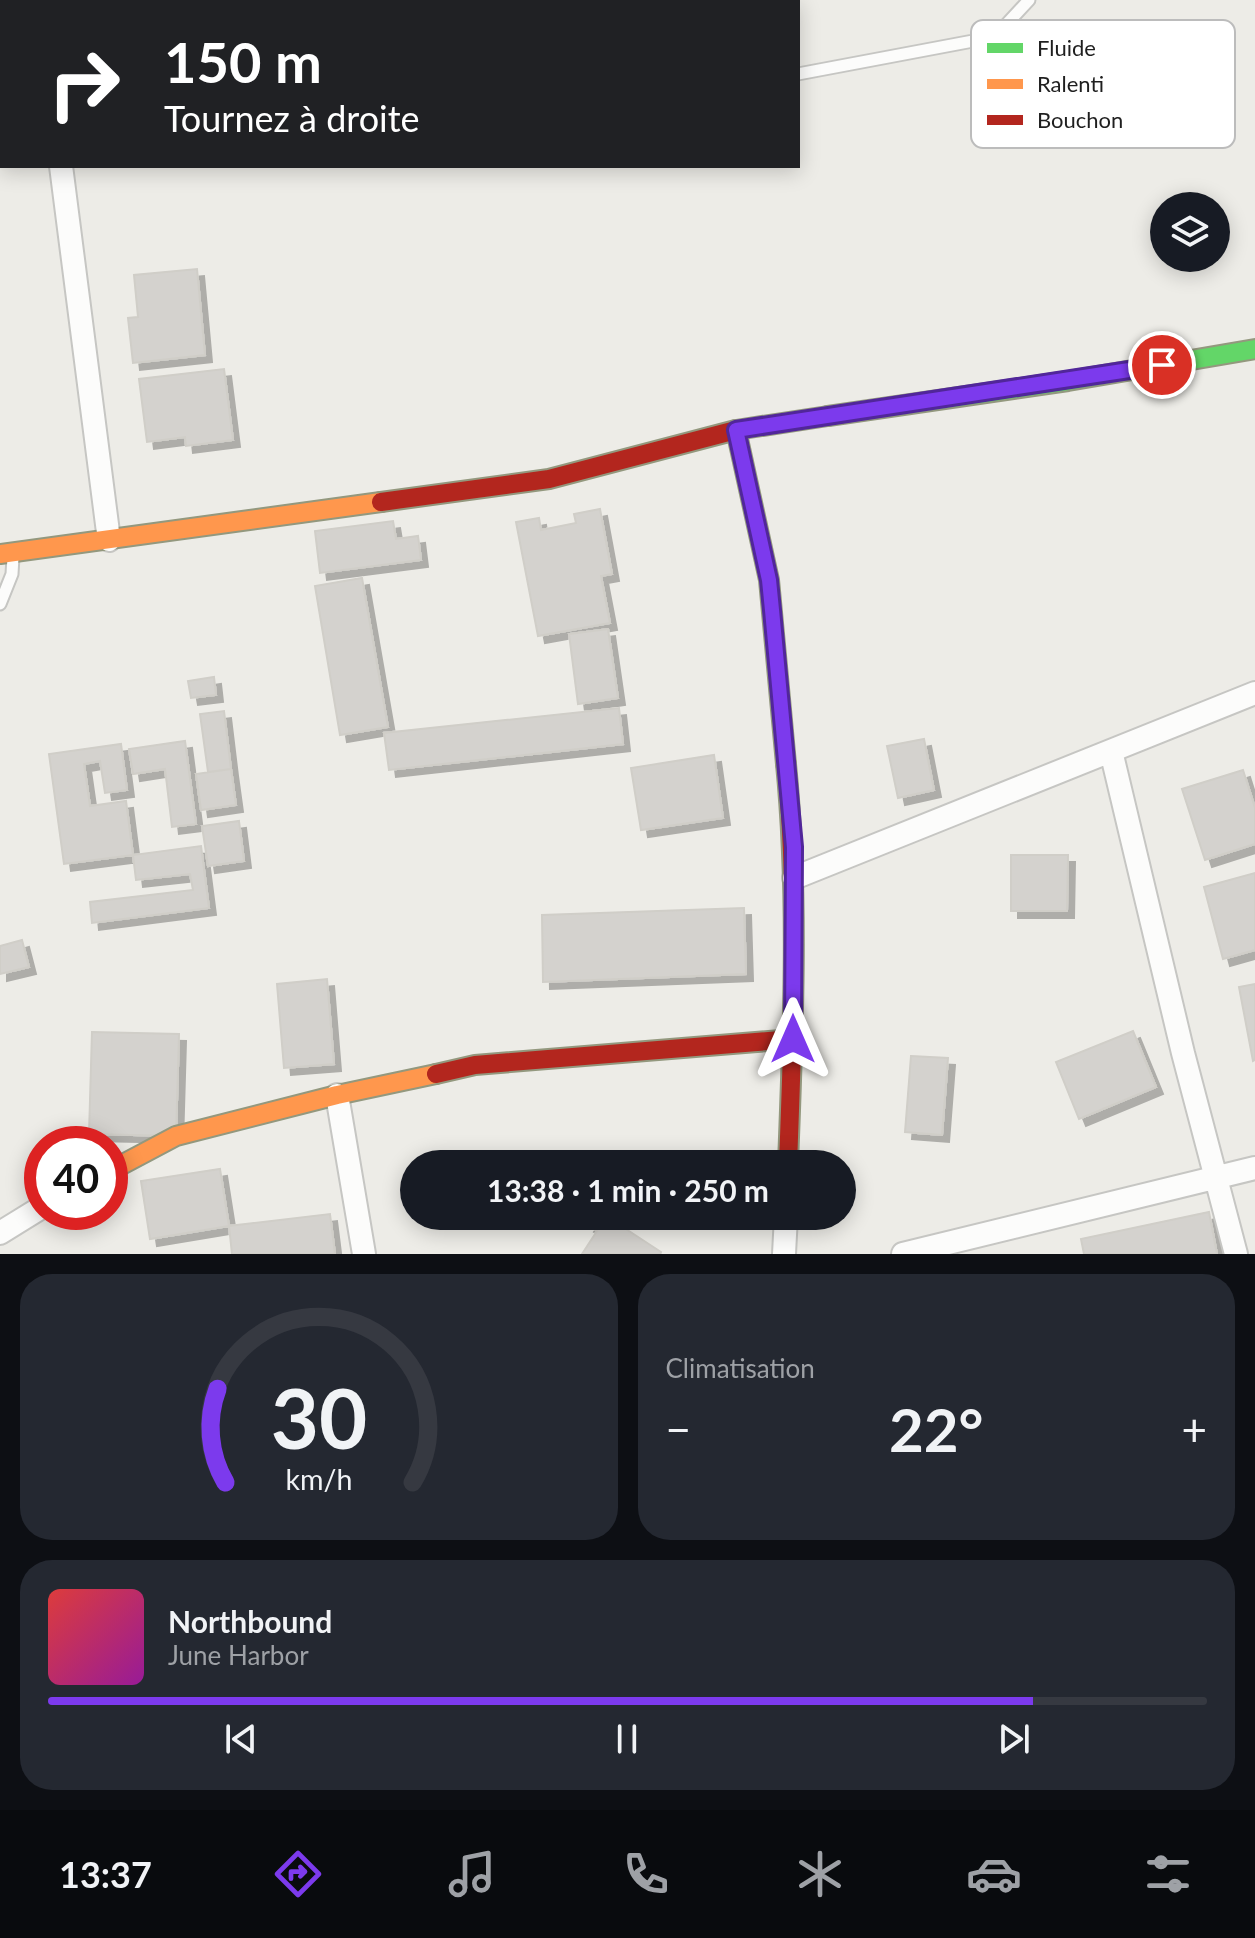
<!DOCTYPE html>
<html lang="fr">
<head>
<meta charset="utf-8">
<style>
  :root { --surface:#171b24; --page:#242831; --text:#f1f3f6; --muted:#9ea1a6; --line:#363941; --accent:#7c3aed }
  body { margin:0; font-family:Lato,sans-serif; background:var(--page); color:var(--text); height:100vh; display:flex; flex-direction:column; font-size:30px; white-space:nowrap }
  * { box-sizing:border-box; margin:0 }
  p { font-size:26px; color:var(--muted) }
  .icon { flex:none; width:44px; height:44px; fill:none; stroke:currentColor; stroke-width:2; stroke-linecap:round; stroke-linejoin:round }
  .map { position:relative; height:1254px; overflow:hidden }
  .side { display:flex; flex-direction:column; gap:20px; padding:20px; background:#0d0f14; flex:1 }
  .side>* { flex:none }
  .guide { position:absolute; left:0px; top:0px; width:800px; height:168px; box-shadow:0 4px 20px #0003; background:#202124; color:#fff; overflow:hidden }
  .fabs { position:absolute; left:1150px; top:192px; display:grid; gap:16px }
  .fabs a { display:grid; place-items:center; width:80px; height:80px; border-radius:50%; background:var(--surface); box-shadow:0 4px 20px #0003; font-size:40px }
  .speed { position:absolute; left:24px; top:1126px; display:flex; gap:16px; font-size:40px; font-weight:700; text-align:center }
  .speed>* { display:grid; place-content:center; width:104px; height:104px; border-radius:50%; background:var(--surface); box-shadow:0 4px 20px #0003; line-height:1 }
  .speed .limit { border:12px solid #d22; background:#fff; color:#111 }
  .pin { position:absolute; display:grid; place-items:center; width:68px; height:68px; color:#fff; margin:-34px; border:4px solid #fff; border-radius:50%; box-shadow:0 2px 8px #0007 }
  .me { position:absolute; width:88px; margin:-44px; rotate:0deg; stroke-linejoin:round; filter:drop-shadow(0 0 6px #0008) }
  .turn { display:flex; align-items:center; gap:28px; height:168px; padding:0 32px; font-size:36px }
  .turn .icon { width:104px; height:104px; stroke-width:2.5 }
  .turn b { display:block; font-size:56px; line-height:68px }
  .big { font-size:60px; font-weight:700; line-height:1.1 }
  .side .card { flex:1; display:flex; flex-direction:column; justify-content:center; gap:12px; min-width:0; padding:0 28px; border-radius:32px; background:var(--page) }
  .side .dial { align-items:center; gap:0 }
  .dial svg { height:208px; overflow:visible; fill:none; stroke:var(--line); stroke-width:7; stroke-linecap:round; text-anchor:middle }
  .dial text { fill:var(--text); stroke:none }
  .song { display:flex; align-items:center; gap:24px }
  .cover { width:96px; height:96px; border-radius:12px; background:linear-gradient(135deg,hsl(0 70% 55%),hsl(300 70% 35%)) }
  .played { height:8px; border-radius:4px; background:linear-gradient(90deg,var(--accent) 85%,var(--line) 85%) }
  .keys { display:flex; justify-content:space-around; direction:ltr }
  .heat { display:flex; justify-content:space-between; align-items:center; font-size:44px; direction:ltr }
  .side .tiles { flex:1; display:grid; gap:20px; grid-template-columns:1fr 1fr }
  .card:last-child { grid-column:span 2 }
  .trip { position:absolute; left:400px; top:1150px; width:456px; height:80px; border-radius:40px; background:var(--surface); box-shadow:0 4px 20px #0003; font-weight:700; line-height:80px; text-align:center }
  .menu { display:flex; height:128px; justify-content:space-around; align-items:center; background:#090b0e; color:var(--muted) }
  .menu .icon { width:56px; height:56px }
  .menu .active { color:var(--accent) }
  .menu b { font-size:36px; color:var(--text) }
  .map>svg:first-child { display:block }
  .building { fill:#d4d2ce; stroke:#d0cec8; stroke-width:2; filter:url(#shadow) }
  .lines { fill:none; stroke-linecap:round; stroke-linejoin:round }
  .lane-casing { stroke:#c6c6c3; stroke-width:15 }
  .street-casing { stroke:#c6c6c3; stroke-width:26 }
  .fast-casing { stroke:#93987e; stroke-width:22 }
  .slow-casing { stroke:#93987e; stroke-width:22 }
  .jam-casing { stroke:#93987e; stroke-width:22 }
  .lane { stroke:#fcfcfb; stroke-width:11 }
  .street { stroke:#fcfcfb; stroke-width:22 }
  .fast { stroke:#63d668; stroke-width:18 }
  .slow { stroke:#ff974d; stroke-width:18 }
  .jam { stroke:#b3261e; stroke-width:18 }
  .route-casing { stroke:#51269a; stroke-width:20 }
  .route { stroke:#7c3aed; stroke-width:14 }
  .key { fill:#fff; stroke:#bcbcbc; stroke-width:2 }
  .key-label { font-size:22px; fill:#1f1f1f }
</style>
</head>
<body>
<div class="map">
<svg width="1255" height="1254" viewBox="0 0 1255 1254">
  <defs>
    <filter id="shadow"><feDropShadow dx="7" dy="7" stdDeviation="0" flood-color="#0004"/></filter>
  </defs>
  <rect width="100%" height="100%" fill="#edece7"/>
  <!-- building -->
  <path class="building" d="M569,0H715L716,2H570Z
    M197,269L205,355L133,363L128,318L138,317L134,275Z
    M224,369L233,440L186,446L185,437L147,442L139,379Z
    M600,509L612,574L601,576L610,623L538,636L516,522L539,518L541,530L576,523L574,514Z
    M393,521L396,539L418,536L421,560L320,573L315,531Z
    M362,578L388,727L340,735L315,586Z
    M608,629L618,698L578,704L569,634Z
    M214,677L216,695L191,698L188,681Z
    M619,708L623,744L389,770L384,733Z
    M224,711L231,769L208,772L200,714Z
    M924,739L934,790L898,798L887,746Z
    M185,741L196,824L172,827L165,769L133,774L129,749Z
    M121,744L127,790L105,793L100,761L84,764L90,806L126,801L133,855L64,864L49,754Z
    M714,755L723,818L641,830L631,768Z
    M231,769L236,805L201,810L196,774Z
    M1243,770L1255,808V844L1205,860L1182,789Z
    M239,821L244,861L208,866L202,826Z
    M201,846L209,908L92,923L90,902L193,890L190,874L136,880L133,855Z
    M1011,855H1068L1067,911H1011Z
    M1255,873V950L1223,959L1204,887Z
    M744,908L746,974L543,982L542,915Z
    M22,940L29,967L0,974V946Z
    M327,979L334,1064L284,1068L277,984Z
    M1255,984V1060L1253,1061L1239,987Z
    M1133,1031L1156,1087L1079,1119L1056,1062Z
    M92,1032L179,1034L176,1136L89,1134Z
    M911,1056L948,1058L942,1135L905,1132Z
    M220,1169L229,1226L150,1239L141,1181Z
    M1209,1212L1217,1254H1084L1081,1239Z
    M330,1214L335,1254H232L229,1226Z
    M593,1216H606L661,1252L660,1254H582L597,1231L587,1225Z"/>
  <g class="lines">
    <!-- lane casing -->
    <g class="lane-casing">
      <path id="lane" d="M539,0L540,2
        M798,74L973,41L1003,28L1029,0
        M0,604L12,574L13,557"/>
    </g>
    <!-- street casing -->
    <g class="street-casing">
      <path id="street" d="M40,0V2
        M61,166L109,540
        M1111,751L1183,1053L1236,1254
        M794,878L1255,693
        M337,1095L364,1254
        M0,1233L42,1207
        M784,1254L786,1216
        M903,1254L1255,1168"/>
    </g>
    <!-- fast casing -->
    <g class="fast-casing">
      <path id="fast" d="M828,416L1068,381L1255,349
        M736,430L769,580L786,764"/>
    </g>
    <!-- slow casing -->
    <g class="slow-casing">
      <path id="slow" d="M0,554L381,502
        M110,1171L176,1136L337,1095L436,1074"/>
    </g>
    <!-- jam casing -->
    <g class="jam-casing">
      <path id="jam" d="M381,502L549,479L736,430L828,416
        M786,764C799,897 793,1031 788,1164
        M436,1074L475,1065L793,1039"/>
    </g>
    <!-- lane -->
    <use href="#lane" class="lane"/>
    <!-- street -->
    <use href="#street" class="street"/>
    <!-- fast -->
    <use href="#fast" class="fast"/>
    <!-- slow -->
    <use href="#slow" class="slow"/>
    <!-- jam -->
    <use href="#jam" class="jam"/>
  </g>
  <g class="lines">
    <!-- route casing -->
    <g class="route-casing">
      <path id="route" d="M793,1039L794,847L772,610L769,580L736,430L1162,365"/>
    </g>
    <!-- route -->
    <use href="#route" class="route"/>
  </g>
  <!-- legend -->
  <rect x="971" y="20" width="264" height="128" rx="12" class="key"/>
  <rect x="987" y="43" width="36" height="10" fill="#63d668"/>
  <rect x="987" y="79" width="36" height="10" fill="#ff974d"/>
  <rect x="987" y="115" width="36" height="10" fill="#b3261e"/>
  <g class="key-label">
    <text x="1037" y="56">Fluide</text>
    <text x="1037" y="92">Ralenti</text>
    <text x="1037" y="128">Bouchon</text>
  </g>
</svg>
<div class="fabs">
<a><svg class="icon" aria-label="layers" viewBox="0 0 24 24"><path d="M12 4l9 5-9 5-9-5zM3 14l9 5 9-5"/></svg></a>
</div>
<div class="speed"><div class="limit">40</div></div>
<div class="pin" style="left:1162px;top:365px;background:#d93025"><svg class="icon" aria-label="arrive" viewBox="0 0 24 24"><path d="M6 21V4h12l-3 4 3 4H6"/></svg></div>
<svg class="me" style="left:793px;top:1039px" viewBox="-20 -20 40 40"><path d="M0-17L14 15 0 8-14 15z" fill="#7c3aed" stroke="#fff" stroke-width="4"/></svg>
<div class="trip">13:38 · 1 min · 250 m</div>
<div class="guide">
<div class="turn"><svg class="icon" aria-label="right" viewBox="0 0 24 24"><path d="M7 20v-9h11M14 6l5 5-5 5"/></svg><div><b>150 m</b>Tournez à droite</div></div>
</div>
</div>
<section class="side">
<div class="tiles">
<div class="card dial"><svg viewBox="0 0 100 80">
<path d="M14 69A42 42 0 1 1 86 69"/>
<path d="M14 69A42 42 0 0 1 11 33" stroke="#7c3aed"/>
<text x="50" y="56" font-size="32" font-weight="700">30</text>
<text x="50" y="72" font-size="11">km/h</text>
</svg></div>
<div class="card"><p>Climatisation</p>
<div class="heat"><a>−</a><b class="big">22°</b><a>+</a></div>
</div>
<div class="card">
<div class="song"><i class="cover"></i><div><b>Northbound</b><p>June Harbor</p></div></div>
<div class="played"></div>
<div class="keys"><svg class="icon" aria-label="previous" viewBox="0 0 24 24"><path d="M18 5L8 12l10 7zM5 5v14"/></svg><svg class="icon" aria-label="pause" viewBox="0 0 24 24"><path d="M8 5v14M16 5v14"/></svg><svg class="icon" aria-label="next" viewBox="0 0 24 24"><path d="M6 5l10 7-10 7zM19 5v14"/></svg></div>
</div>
</div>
</section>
<nav class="menu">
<b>13:37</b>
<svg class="icon active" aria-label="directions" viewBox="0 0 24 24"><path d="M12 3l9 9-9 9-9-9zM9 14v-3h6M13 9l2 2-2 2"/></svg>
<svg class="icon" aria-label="music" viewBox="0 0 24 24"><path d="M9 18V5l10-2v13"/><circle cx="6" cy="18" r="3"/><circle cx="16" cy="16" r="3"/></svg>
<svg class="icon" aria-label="phone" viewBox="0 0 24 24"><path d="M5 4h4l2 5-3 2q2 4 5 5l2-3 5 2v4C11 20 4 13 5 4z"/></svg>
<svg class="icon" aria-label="climate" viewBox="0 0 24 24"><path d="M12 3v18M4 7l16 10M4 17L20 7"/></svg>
<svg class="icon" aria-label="car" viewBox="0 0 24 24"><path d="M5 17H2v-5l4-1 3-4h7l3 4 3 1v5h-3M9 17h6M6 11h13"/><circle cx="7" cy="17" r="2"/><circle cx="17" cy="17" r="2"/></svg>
<svg class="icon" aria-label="filters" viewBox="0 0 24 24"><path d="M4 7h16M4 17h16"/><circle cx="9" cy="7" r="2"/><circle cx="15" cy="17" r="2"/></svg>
</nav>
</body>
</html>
